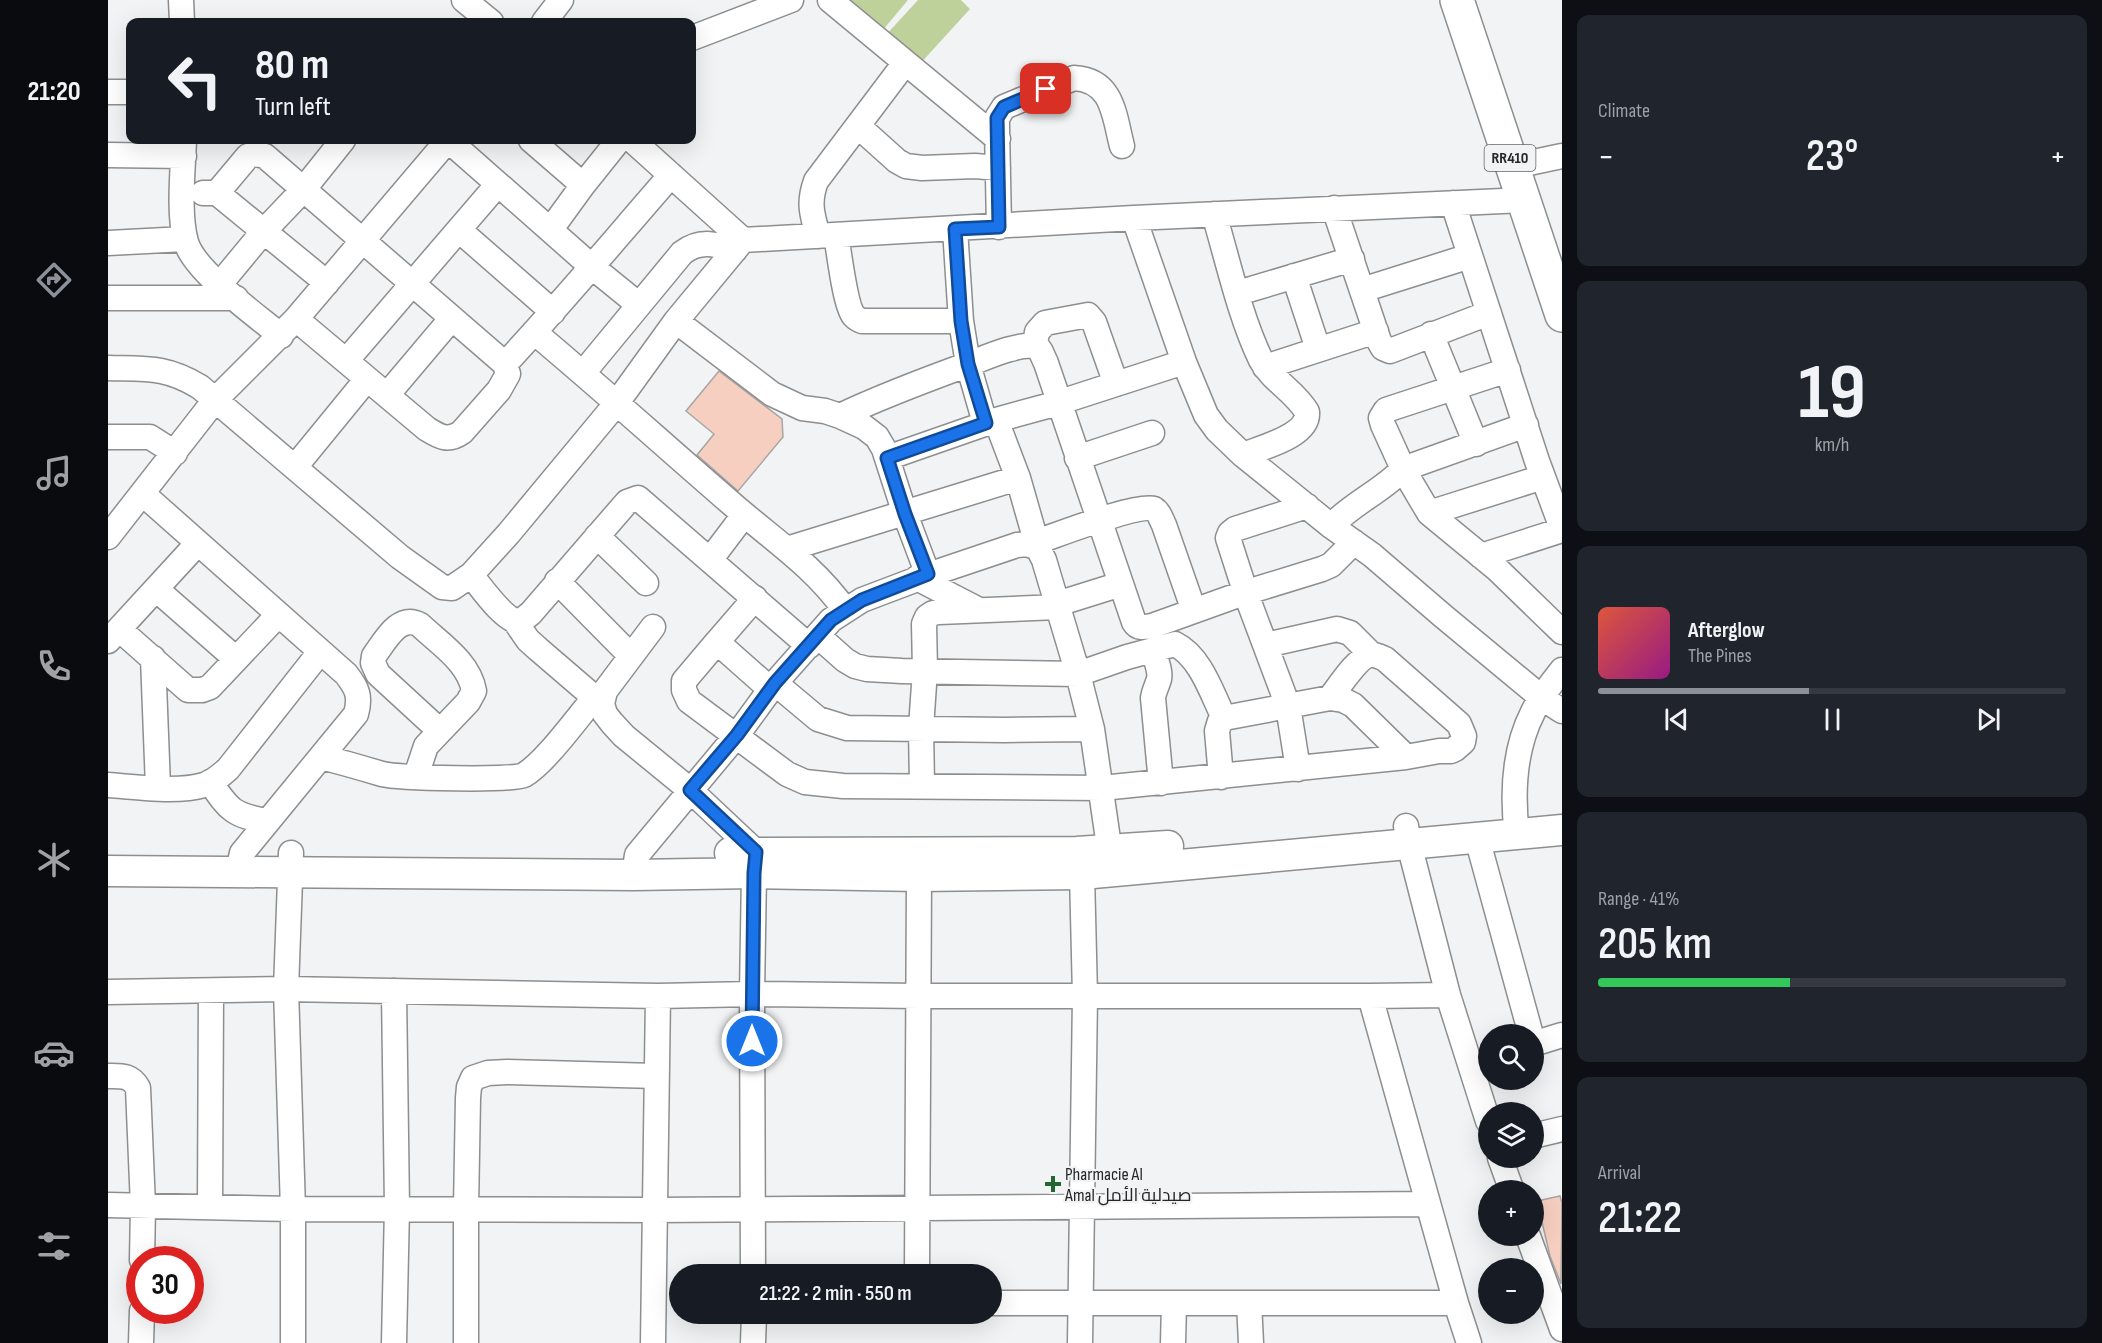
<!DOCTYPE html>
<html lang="en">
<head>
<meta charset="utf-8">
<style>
  :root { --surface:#171b24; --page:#20242c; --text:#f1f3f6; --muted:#9ea1a6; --line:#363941; --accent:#8c9099 }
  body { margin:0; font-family:"Sofia Sans Condensed",Cairo,sans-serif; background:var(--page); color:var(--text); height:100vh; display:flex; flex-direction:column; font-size:22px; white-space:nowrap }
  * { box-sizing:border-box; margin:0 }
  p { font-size:20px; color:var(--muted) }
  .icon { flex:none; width:33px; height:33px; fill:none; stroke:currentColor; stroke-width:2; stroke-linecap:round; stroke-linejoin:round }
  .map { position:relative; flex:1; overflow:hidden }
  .sheet { display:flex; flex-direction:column; gap:15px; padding:15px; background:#0d0f14; width:540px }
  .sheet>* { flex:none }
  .banner { position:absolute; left:18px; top:18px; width:570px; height:126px; border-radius:12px; box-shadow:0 6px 24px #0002; background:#171b24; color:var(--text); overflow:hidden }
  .buttons { position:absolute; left:1370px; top:1024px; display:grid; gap:12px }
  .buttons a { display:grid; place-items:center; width:66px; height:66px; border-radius:50%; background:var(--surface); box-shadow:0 6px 24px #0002; font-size:30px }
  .speed { position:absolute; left:18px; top:1246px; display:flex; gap:12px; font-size:30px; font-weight:700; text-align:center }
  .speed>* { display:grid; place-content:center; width:78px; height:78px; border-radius:50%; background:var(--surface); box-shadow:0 6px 24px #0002; line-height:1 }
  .speed .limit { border:9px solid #d22; background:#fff; color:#111 }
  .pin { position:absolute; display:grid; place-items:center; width:51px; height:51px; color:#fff; margin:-26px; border-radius:12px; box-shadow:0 3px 9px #0006 }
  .me { position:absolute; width:66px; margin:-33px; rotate:0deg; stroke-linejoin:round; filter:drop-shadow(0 0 4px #0008) }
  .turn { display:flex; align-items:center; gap:21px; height:126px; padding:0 30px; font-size:27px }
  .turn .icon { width:78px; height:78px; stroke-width:2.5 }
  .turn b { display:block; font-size:42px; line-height:51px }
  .big { font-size:45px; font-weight:600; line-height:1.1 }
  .sheet .tile { flex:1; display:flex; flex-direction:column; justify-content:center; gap:9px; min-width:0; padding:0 21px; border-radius:12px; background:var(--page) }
  .sheet .dial { align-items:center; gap:0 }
  .dial b { font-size:78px; line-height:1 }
  .song { display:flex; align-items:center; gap:18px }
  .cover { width:72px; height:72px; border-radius:9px; background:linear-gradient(135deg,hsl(10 70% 55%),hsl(310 70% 35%)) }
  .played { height:6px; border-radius:3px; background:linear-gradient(90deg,var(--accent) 45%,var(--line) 45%) }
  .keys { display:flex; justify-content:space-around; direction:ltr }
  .heat { display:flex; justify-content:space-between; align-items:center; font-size:33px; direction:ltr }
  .charge { height:9px; border-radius:4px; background:linear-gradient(90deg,#34c759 41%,var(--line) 0) }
  .trip { position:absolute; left:561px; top:1264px; width:333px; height:60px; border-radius:30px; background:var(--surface); box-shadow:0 6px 24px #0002; font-weight:600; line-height:60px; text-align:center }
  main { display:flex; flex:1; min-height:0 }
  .tabs { display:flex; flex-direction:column; width:108px; justify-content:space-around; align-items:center; background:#090b0e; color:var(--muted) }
  .tabs .icon { width:42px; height:42px }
  .tabs .on { color:var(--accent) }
  .tabs b { font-size:27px; color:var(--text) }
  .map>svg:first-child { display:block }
  .green { fill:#bed19b }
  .building { fill:#f7cfc1; stroke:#a7a6a5; stroke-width:1.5 }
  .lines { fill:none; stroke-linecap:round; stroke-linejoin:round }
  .minor-casing { stroke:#8d8e8f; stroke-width:27 }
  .major-casing { stroke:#8d8e8f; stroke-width:33 }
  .highway-casing { stroke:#8d8e8f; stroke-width:36 }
  .minor { stroke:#fff; stroke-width:24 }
  .major { stroke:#fff; stroke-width:30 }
  .highway { stroke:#fff; stroke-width:33 }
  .route-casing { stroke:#114b97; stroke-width:15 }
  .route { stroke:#1a73e8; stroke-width:10 }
  .poi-dot { fill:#246630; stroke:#f2f3f4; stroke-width:2 }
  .labels { text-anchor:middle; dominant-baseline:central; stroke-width:4.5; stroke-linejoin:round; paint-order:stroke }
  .shield { fill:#f2f3f4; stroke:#636464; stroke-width:1.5 }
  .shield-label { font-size:16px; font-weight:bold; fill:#262626 }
  .poi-label { font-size:18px; fill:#262626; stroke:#f2f3f4; text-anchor:start }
</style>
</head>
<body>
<main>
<nav class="tabs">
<b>21:20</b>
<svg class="icon on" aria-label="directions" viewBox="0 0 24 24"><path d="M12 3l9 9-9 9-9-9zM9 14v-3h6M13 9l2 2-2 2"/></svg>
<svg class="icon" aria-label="music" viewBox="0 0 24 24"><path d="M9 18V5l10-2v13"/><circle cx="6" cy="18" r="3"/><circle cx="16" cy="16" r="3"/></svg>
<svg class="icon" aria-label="phone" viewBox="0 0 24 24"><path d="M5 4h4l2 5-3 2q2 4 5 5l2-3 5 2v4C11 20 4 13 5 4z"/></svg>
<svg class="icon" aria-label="climate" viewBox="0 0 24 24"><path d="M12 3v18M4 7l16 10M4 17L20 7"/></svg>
<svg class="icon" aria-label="car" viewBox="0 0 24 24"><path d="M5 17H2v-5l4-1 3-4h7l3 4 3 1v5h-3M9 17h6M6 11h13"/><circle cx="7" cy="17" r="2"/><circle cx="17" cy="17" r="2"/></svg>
<svg class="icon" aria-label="filters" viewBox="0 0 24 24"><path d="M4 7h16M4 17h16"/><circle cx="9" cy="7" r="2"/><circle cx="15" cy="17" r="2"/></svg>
</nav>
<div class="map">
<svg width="1454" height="1343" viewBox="0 0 1454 1343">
  <rect width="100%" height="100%" fill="#f2f3f4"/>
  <!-- green -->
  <path class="green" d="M742,0H800L774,31L740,2Z
    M810,0H853L862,9L810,66L777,36Z"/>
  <!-- building -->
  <path class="building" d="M611,371L674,419L675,437L630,491L589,455L606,434L578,411Z
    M1452,1196L1454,1203L1453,1284L1442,1256L1429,1201Z"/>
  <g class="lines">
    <!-- minor casing -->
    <g class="minor-casing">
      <path id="minor" d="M73,0L74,22
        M356,0L383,22
        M722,0L890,139
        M436,22L453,0
        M584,38L683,0
        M0,92H22
        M750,126L789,161L798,166L814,168L867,166L890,168
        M76,140C75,169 70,214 78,242C86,271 148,315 173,336
        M340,140L483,266L531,305
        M423,140L475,185
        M524,140L635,240L1026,218L1416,200
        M0,155L76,156
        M1421,163L1454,156
        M95,193H109L219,283
        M109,193L140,156L148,154L157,156L397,364L400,374L391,390L354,432C340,442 332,437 319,429L188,319
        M1345,203L1429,461L1454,528
        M1226,208L1271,341L1275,348L1282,351L1381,313
        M1106,214C1120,261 1132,317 1153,360C1164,381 1187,391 1199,412C1201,436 1155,447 1135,455
        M1026,218L1076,362L1098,415L1109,430L1135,455L1223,526L1264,555L1335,616L1434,698L1454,711
        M891,227L889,128V118L896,107L966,78C1005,80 1006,115 1014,146
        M443,229L475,185L511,140
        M847,229L853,321
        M351,230L445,312
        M728,235C731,251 737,306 746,316C748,318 751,320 754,321H853L860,364L877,423
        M710,236C704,214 700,203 708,181L797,63
        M0,243L77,239
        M1186,276L1210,349
        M112,284L155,232L195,190L235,140
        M1254,290L1362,256
        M1130,293L1244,259
        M0,298H128
        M426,332C493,388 558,447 624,504C664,539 706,566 737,610
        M1323,334L1368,444
        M927,345L929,332L937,323L980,315L986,322L1008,384
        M238,361L390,184
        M397,364C454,303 508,238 563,175
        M1157,367L1268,331
        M0,368C38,369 58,366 92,387L292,557L334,587L344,588L363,575L401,533L508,404L568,321L635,240
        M475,373L574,253C592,239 607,244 627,250
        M279,395L344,318
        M732,416C774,396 817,380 861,364C879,357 910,343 929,346L933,352L938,363L1026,622C1030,629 1037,627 1044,626L1133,594L1214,569L1223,565L1246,542
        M888,420L910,478L930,548
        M0,437H42L67,453
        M779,458L888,420L943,405L1076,362
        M969,458L1044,433
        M187,467L259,379
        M1435,477L1321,513L1389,569L1454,632
        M35,494L238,674C249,688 253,696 248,714L134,853L130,871
        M1321,513L1295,469L1418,425
        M1223,526C1246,502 1273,492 1295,469L1275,425L1273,418L1278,410L1400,370
        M489,536L538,583
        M0,537L107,400L188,319L340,140
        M928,542C947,536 1030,503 1046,509C1051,512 1053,519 1056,525L1086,611
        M679,549L910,478
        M1373,556L1454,530
        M602,560L636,515
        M363,575C373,587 396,621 412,622L423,613L519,502L530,498L701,646
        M820,575L909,545L919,544L930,548L936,560L970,674L984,729L1004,867
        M809,578L869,609
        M449,581L523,656
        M48,589L128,659
        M647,598L609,642L662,689
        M949,604L1013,584
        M407,621L420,640L430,649L494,704
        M545,627L497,691L494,704L497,714L504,723L516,736L582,790L648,852L646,873L644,994L645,1275
        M11,629L80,690H94L102,687L170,615
        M710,636L737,660L747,666L759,669L794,671L970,674L1019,657L1067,644C1093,657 1104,694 1116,718
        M0,641L90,543
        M609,642L576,681V690L581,701L679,774L697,782L735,786L994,788L1298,757L1331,751H1343L1347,749L1355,742L1356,736L1351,724L1277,659C1272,657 1267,654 1262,655C1250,657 1230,688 1222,698
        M1158,645L1229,629L1242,633L1264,655
        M1045,650C1047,659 1053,670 1051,679C1049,686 1046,691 1045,698L1053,783
        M45,658L50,787
        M667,683L710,719L739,728L897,730L984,729
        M213,757C233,762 254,768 274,774C291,778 404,781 416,775C437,763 469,718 487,697
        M1190,769L1180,706L1138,594L1120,538L1122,533L1127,529L1199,506
        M308,776L318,746L360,702L366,691C361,662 332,644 312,625C291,613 277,641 266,656L265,663L270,674L332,731
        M1113,777L1109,731L1112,721L1116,718L1222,698L1235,700L1245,705L1298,757
        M102,782C122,811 125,815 159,821
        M0,785C28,787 69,793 96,785C106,782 113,775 120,769L212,652
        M814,786L813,728L817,670L816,624L819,617L825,613L831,612L950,607
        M1298,826L1301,844L1340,995L1380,1121
        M1409,835C1404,794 1406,749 1425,712C1432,697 1444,683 1454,670
        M1369,838L1423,1035
        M183,853L178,989L185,1209V1343
        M970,857L974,874L977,996L972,1343
        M526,875L529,855L629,735L667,683L723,620L754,600L820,575L797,514L776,449L769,437L756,427L732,416L717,411L694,408L664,394L568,321
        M0,992L178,989L550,996L644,994L810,996H1262L1348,1303L1361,1343
        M1262,996L1340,995
        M1425,1044L1454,1035
        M0,1076C14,1076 23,1075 30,1088L35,1206L34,1260
        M1425,1136L1454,1129
        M1392,1158L1404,1191
        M0,1205L185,1209L546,1210L1320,1204
        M102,1207L103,991
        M1420,1236L1454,1329
        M809,1275L811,876
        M884,1303H1348
        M1141,1303L1143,1343
        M33,1343L34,1311
        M286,1343L289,1208L286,991
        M358,1343V1208L360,1098L361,1087L365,1078L380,1073L399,1072L548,1076
        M545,1343L550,996
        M645,1343L646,1314
        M1065,1343L1066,1303"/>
    </g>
    <!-- major casing -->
    <g class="major-casing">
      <path id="major" d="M622,853L969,852L1060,846
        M0,871L526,875L646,873L811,876L974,874L1454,830"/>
    </g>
    <!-- highway casing -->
    <g class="highway-casing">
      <path id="highway" d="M1349,0L1454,315"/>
    </g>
    <!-- minor -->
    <use href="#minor" class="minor"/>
    <!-- major -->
    <use href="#major" class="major"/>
    <!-- highway -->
    <use href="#highway" class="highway"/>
  </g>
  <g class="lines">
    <!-- route casing -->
    <g class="route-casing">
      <path id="route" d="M644,1041L646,873L648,852L582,790L629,735L667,683L723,620L754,600L820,574L797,514L779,458L878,423L860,364L853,321L847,229L891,227L889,118L896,107L938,89"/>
    </g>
    <!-- route -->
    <use href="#route" class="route"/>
  </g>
  <!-- markers -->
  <path class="poi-dot" d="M942 1175h6v6h6v6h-6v6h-6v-6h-6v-6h6z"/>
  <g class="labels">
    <!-- shield labels -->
    <rect class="shield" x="1376.5" y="145" width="51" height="26" rx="4.5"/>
    <g class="shield-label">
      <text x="1402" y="158">RR410</text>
    </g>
    <!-- poi labels -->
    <g class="poi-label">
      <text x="957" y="1174">Pharmacie Al<tspan x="957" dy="21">Amal صيدلية الأمل</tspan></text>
    </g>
  </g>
</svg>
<div class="buttons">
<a><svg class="icon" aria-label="search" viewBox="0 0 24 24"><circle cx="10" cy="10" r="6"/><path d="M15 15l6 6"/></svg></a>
<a><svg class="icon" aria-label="layers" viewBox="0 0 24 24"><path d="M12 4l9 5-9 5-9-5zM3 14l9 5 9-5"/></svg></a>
<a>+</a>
<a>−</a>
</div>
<div class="speed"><div class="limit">30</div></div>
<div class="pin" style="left:938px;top:89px;background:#d93025"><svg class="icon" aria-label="arrive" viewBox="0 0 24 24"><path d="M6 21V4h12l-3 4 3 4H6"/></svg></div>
<svg class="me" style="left:644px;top:1041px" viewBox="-20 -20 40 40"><circle r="17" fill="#1a73e8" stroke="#fff" stroke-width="3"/><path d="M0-11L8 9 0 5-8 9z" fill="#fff"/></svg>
<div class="trip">21:22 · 2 min · 550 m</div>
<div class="banner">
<div class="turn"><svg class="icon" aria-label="left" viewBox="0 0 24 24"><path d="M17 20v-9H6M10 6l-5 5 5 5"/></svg><div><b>80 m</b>Turn left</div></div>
</div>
</div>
<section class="sheet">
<div class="tile"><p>Climate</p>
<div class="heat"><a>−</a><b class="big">23°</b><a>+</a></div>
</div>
<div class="tile dial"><b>19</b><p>km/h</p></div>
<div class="tile">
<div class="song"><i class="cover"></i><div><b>Afterglow</b><p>The Pines</p></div></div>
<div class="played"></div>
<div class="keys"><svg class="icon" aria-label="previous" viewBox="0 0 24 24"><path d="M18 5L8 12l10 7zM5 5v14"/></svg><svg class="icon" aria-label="pause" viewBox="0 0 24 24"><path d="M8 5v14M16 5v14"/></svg><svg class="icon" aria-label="next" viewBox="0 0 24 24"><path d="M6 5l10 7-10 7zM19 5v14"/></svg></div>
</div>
<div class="tile"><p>Range · 41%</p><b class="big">205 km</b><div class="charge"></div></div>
<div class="tile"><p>Arrival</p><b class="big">21:22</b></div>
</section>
</main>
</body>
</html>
